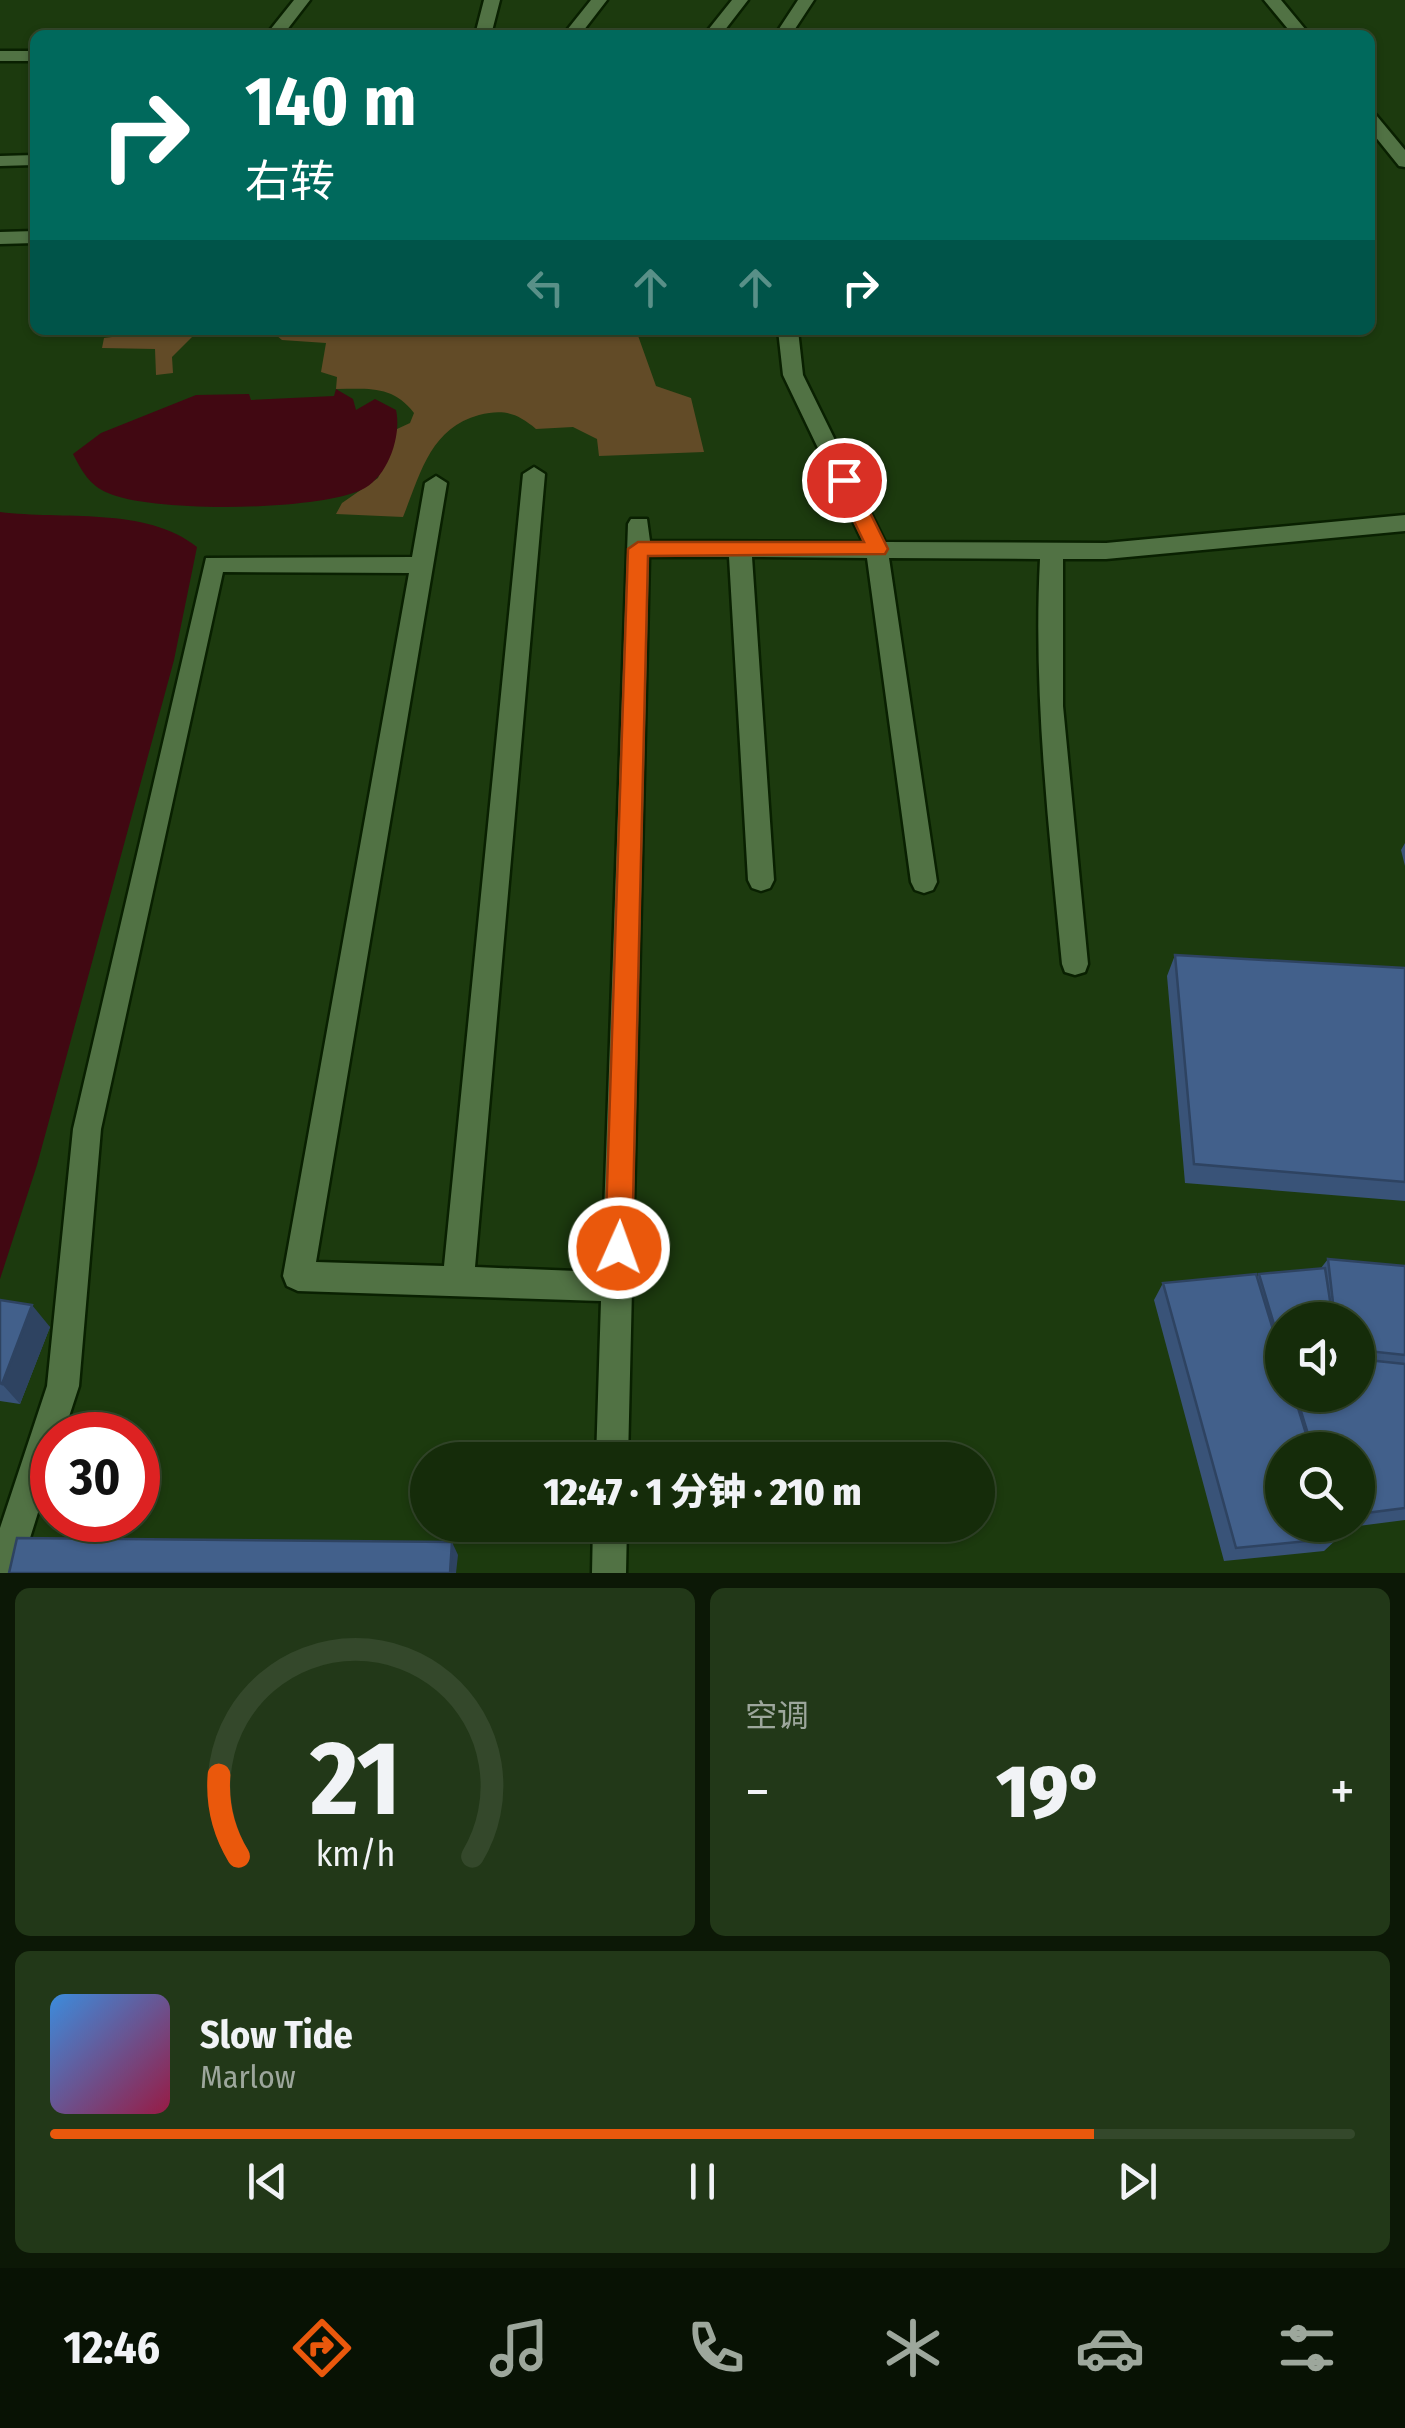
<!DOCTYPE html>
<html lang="zh">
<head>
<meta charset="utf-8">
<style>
  :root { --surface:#152c0a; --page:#223818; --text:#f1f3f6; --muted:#9da79c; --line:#34482b; --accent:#ea580c }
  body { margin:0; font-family:"Fira Sans Condensed","Noto Sans SC",sans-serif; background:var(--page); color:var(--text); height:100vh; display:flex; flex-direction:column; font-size:38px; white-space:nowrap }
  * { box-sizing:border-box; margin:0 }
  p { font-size:32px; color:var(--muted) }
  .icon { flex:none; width:55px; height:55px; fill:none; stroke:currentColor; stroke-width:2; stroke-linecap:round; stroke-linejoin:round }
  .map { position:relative; height:1573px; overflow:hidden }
  .side { display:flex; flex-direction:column; gap:15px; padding:15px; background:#0c1806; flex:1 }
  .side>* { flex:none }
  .top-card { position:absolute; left:30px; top:30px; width:1345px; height:305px; border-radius:15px; box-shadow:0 2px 8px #0004,0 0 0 2px var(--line); background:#00695c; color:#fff; overflow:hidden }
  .tools { position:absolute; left:1265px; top:1302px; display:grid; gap:20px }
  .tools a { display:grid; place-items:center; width:110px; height:110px; border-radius:50%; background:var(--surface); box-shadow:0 2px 8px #0004,0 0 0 2px var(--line); font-size:50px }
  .speed { position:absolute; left:30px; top:1412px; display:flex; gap:20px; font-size:50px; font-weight:700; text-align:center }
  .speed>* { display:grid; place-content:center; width:130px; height:130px; border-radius:50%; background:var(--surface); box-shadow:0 2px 8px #0004,0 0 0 2px var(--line); line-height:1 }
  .speed .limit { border:15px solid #d22; background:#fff; color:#111 }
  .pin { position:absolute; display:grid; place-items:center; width:85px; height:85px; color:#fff; margin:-42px; border:5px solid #fff; border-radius:50%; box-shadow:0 2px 10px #0007 }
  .me { position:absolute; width:110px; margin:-55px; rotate:2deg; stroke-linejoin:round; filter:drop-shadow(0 0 8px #0008) }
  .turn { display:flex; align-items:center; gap:35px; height:210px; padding:0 50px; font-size:45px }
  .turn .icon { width:130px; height:130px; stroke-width:2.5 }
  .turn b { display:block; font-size:70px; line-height:85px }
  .lanes { display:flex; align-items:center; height:95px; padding:0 50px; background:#0003; justify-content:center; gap:50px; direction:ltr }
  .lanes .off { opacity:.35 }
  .big { font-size:75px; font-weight:800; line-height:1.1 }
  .side .widget { flex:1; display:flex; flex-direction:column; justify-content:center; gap:15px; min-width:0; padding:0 35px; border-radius:15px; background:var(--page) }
  .side .dial { align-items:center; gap:0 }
  .dial svg { height:260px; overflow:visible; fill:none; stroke:var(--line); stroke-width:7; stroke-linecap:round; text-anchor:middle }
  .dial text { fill:var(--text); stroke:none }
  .song { display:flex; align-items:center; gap:30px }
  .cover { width:120px; height:120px; border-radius:15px; background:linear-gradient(135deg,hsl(210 70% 55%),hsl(340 70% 35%)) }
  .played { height:10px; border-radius:5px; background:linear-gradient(90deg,var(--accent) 80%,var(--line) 80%) }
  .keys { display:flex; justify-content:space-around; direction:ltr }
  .heat { display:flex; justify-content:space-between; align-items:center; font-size:55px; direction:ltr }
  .side .tiles { flex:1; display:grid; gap:15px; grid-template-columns:1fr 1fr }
  .widget:last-child { grid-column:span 2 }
  .trip { position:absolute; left:410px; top:1442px; width:585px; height:100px; border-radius:50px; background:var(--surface); box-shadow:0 2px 8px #0004,0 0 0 2px var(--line); font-weight:800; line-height:100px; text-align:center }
  .menu { display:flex; height:160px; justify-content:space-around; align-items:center; background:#081204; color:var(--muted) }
  .menu .icon { width:70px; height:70px }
  .menu .on { color:var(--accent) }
  .menu b { font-size:45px; color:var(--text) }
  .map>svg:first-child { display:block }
  .green { fill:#624b27 }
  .water { fill:#410812 }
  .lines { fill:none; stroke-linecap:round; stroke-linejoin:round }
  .minor-casing { stroke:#092001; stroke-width:5 }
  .minor { fill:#517244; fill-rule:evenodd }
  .wall { fill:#395378; fill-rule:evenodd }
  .shaded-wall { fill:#2e4361 }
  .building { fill:#42608b; stroke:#2e4361; stroke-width:2.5 }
  .route { fill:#ea580c; stroke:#983908; stroke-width:2.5 }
</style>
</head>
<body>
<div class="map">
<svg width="1405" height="1573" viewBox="0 0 1405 1573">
  <rect width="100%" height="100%" fill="#1c3a0e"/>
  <!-- green -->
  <path class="green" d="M169,330H199L172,357L173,373L156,375L155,349L102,348L104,338Z
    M270,330H636L656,386L691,398L704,452L599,456L597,439L573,427L536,429C517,413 504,409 479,415C430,428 420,475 403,517L336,514L342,503L378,478L397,429L410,423L414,413C393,385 368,389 336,389L337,377L321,372L326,343L282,340Z"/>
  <!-- water -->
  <path class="water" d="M336,389L353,399L356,410L375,399L396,410C402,437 387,479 361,490C315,511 153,513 108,493C89,485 82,471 73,454L101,433L196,395L249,394L251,400L334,396Z
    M0,512C61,520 146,506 197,547L174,660L37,1165L0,1279Z"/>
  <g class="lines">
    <!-- minor casing -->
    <g class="minor-casing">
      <path id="minor" d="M294,0H310L283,35H266Z
        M484,0H500L491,35H475Z
        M591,0H607L580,35H563Z
        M732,0H748L721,35H704Z
        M798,0H814L791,35H775Z
        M1264,0H1281L1310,35H1293Z
        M0,51H35V61H0Z
        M1370,114L1376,115L1405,150V167L1399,166L1370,130Z
        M35,155V165L0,166V156Z
        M35,231V243L0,244V232Z
        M778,330H798L803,375L885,542L1106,543L1405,515V531L1106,559H1063V706L1088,964L1085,972L1075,975L1065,972L1062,964C1049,829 1033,694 1040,559L889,558L937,882L933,890L924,893L915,890L911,882L867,558L752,557L774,880L770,888L761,891L752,888L748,880L729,557H649L628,1460H596L601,1301L298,1291L287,1286L283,1276L409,573L223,572L101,1129L79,1386L63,1435H52V1468L19,1573H0V1528L47,1386L73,1129L206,558L412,557L425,483L436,476L447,483L316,1262L444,1266L523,474L534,467L545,474L475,1267L602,1272L628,524L631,519H647L650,541L863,542L783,375Z
        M593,1525H627L626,1573H592Z"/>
    </g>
    <!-- minor -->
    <use href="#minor" class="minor"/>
  </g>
  <!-- wall -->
  <path class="wall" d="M1405,843V866L1401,850Z
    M1175,955L1405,968V1201L1185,1183L1167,976Z
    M1328,1259L1405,1266V1520L1335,1529L1338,1538L1324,1551L1224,1561L1154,1300L1163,1283L1257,1277L1259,1274L1321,1268ZM1282,1320H1358V1395H1282ZM1282,1450H1358V1525H1282Z
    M0,1300L50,1327L20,1404L0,1401Z"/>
  <!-- shaded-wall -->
  <path class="shaded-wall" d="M32,1305L50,1327L20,1404L2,1384Z
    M452,1542L458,1555L456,1573H450Z"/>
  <!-- building -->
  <path class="building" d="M1175,955L1405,968V1182L1194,1164Z
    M1328,1259L1405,1266V1355L1358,1350V1320H1335Z
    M1325,1268L1333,1320H1282V1351L1259,1274Z
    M1256,1274L1282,1359V1395H1294L1311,1450H1282V1525H1334L1338,1538L1236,1548L1163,1283Z
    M0,1300L32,1305L2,1384L0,1383Z
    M1358,1359L1405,1364V1508L1358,1514V1450H1313L1296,1395H1358Z
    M17,1538L452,1542L450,1573H9Z"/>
  <!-- route -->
  <path class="route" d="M844,473L854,480L888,549L885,554L648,556L632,1248L628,1258L619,1262L609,1258L605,1248L628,549L638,542H864L834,480Z"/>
</svg>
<div class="tools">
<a><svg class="icon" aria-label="sound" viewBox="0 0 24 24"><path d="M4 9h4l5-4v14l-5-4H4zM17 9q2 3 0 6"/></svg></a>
<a><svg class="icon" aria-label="search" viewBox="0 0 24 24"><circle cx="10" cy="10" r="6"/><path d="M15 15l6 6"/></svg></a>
</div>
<div class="speed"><div class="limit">30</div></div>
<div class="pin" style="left:844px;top:480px;background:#d93025"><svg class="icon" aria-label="arrive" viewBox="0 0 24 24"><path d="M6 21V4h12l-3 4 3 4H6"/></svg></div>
<svg class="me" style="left:619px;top:1248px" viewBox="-20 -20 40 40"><circle r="17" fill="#ea580c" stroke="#fff" stroke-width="3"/><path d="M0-11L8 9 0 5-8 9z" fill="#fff"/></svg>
<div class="trip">12:47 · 1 分钟 · 210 m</div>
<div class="top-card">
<div class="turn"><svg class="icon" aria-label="right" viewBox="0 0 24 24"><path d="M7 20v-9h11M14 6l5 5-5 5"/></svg><div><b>140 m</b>右转</div></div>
<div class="lanes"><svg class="icon off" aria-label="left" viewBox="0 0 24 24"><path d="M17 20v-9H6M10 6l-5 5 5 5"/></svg><svg class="icon off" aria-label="ahead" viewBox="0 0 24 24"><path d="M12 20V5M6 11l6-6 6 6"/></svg><svg class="icon off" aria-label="ahead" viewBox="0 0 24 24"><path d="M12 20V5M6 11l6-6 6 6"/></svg><svg class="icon" aria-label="right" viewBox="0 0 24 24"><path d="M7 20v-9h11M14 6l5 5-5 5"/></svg></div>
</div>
</div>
<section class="side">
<div class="tiles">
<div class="widget dial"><svg viewBox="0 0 100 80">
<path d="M14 69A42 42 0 1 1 86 69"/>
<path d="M14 69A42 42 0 0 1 8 44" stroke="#ea580c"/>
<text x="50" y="56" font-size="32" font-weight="700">21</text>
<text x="50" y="72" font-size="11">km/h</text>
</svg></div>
<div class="widget"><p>空调</p>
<div class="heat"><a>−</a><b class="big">19°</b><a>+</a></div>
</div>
<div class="widget">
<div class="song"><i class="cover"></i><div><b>Slow Tide</b><p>Marlow</p></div></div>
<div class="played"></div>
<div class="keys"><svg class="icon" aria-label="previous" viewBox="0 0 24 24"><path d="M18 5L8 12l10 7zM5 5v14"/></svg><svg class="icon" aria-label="pause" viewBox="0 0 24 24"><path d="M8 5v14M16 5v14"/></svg><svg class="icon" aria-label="next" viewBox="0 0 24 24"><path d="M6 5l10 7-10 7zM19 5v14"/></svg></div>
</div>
</div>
</section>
<nav class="menu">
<b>12:46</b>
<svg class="icon on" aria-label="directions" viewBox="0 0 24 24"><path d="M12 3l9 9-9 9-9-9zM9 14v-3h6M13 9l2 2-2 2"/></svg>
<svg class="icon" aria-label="music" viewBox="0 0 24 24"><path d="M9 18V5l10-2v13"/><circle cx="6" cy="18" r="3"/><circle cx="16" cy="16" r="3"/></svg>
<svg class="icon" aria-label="phone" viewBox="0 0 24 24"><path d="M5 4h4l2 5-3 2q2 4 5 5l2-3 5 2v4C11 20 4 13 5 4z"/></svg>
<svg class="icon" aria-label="climate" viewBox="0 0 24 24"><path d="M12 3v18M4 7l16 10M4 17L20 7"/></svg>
<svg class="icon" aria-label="car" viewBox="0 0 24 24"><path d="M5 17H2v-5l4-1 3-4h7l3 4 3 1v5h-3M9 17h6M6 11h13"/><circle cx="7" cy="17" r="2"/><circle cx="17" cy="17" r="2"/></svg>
<svg class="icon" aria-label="filters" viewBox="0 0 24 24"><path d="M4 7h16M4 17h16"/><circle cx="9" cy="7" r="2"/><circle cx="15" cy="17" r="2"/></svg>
</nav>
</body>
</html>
